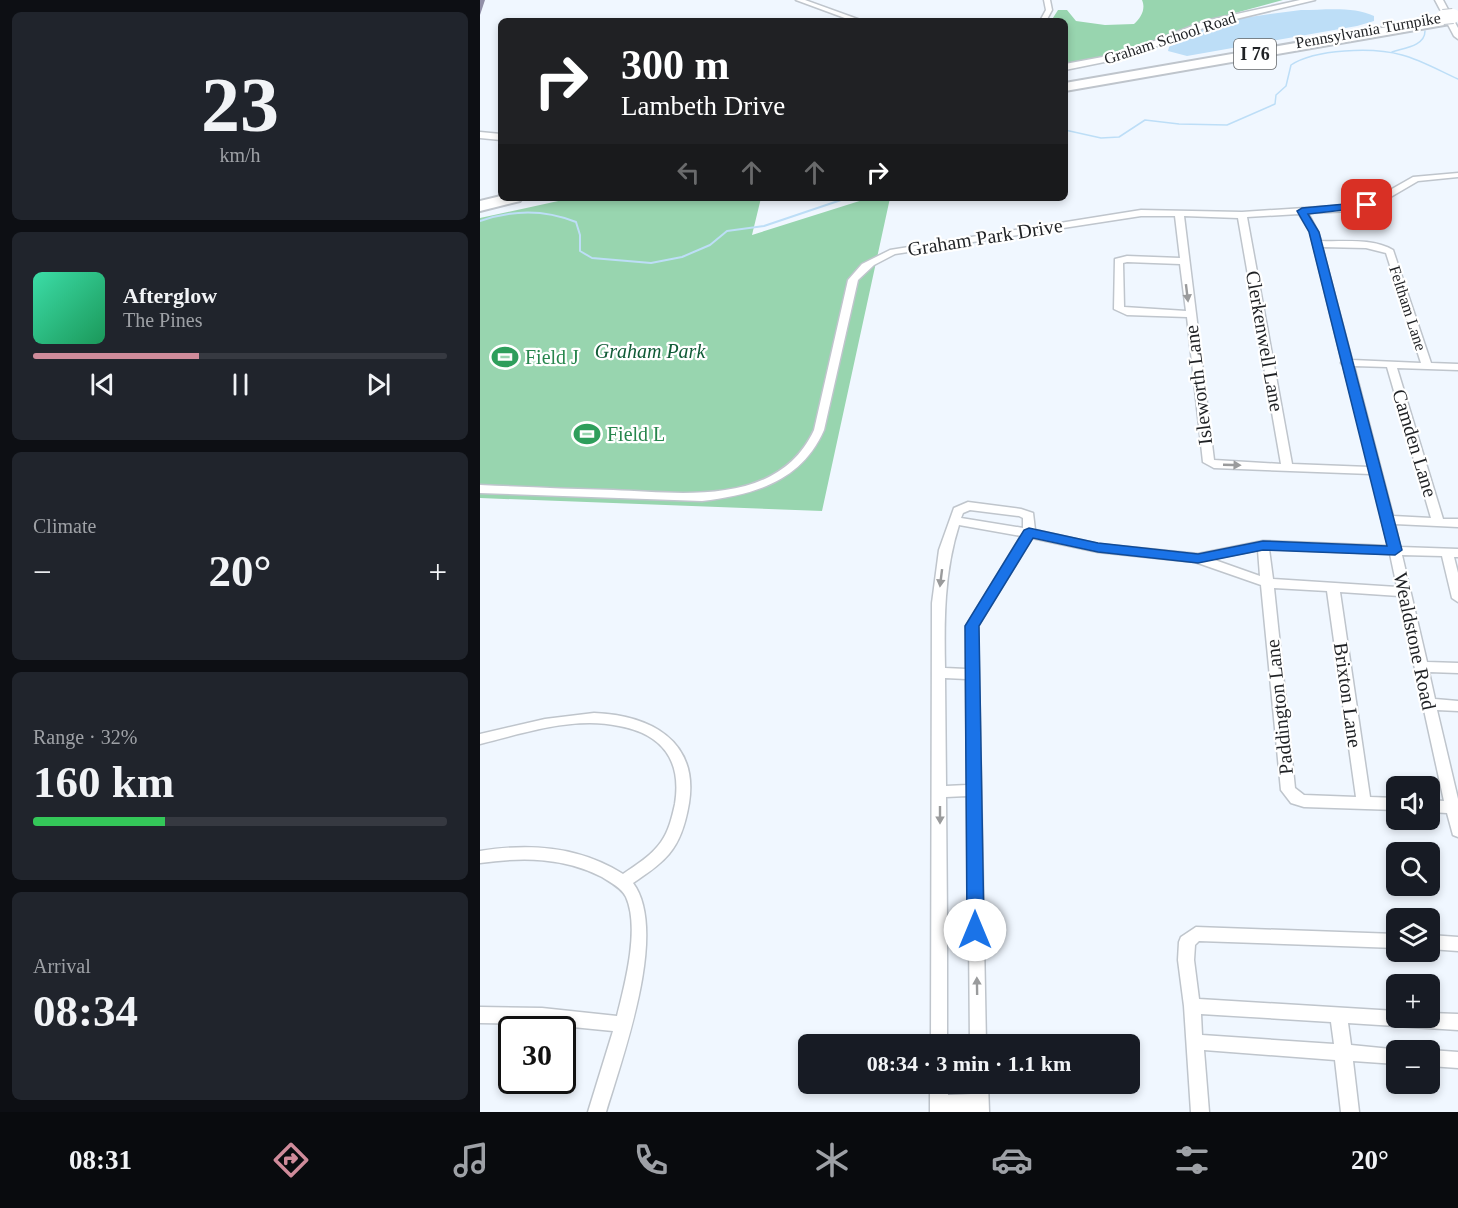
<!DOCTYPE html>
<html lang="en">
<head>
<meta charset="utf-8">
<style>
  :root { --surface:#171b24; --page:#20242c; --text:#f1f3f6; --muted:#9ea1a6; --line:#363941; --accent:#cf8b9a }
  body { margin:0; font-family:Georgia,serif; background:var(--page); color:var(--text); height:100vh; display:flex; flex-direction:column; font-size:22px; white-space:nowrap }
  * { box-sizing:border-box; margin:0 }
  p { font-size:20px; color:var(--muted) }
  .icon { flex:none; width:33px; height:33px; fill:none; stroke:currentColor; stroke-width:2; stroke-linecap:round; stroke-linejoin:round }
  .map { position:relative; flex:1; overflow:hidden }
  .drawer { display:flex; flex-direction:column; gap:12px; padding:12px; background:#0d0f14; width:480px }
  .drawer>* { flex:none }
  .guide { position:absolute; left:18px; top:18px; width:570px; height:183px; border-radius:9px; box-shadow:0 3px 9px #0003; background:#202124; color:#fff; overflow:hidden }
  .controls { position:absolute; left:906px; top:776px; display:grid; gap:12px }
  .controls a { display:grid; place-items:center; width:54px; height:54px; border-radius:9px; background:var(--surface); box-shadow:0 3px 9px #0003; font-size:30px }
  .speed { position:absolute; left:18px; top:1016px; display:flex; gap:12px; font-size:30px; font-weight:700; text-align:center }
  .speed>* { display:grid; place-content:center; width:78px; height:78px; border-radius:50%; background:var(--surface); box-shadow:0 3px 9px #0003; line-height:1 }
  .speed .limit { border:3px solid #111; border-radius:9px; background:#fff; color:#111 }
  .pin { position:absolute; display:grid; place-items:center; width:51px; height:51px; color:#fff; margin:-26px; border-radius:12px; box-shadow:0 3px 9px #0006 }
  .me { position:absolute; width:66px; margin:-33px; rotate:0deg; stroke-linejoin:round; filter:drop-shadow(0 0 4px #0008) }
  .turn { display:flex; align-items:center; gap:21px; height:126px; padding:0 24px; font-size:27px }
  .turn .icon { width:78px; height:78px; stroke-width:2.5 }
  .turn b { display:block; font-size:42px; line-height:51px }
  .lanes { display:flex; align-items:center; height:57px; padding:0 24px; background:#0003; justify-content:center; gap:30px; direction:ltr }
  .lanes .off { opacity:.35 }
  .big { font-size:45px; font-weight:700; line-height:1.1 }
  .drawer .card { flex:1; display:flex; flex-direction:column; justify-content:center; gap:9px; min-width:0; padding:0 21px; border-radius:9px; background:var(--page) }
  .drawer .dial { align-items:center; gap:0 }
  .dial b { font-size:78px; line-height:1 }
  .song { display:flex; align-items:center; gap:18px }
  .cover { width:72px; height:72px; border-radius:9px; background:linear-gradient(135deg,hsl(160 70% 55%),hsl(150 70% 35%)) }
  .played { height:6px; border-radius:3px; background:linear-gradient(90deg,var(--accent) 40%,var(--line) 40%) }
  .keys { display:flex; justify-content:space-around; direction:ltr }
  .heat { display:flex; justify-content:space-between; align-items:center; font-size:33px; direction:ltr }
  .charge { height:9px; border-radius:4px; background:linear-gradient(90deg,#34c759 32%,var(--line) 0) }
  .trip { position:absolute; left:318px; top:1034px; width:342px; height:60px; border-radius:9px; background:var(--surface); box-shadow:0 3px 9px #0003; font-weight:700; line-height:60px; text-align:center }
  .menu { display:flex; height:96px; justify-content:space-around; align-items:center; background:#090b0e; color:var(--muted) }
  .menu .icon { width:42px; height:42px }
  .menu .on { color:var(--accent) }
  .menu b { font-size:27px; color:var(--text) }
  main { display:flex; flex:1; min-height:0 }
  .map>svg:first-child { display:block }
  .green { fill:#98d5af }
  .water { fill:#bddef7 }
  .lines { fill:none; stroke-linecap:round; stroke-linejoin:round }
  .stream-far1 { stroke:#bddef7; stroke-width:1.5 }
  .stream { stroke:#bddef7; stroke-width:2 }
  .minor-casing { stroke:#bfc5cc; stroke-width:3 }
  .tertiary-casing { stroke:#bfc5cc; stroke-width:3 }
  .motorway-casing { stroke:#bfc5cc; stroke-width:4 }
  .minor { fill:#fff; fill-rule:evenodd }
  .tertiary { fill:#fff; fill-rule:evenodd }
  .motorway { fill:#fff; fill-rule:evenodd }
  .motorway-bridge-casing { stroke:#bfc5cc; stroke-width:16; stroke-linecap:butt }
  .motorway-bridge { stroke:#fff; stroke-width:14 }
  .shaded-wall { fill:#9290a8 }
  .oneway { fill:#9a9b9c }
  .route { fill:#1a73e8; stroke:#114b97; stroke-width:1.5 }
  .labels { text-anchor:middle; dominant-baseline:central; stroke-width:4.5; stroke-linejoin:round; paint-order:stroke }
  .far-street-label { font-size:16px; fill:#1f2124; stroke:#fff }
  .shield { fill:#fff; stroke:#626466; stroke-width:1.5 }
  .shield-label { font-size:18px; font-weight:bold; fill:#1f2124 }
  .street-label { font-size:20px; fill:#1f2124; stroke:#fff }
  .park-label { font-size:20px; font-style:italic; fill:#115b37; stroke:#fff }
  .leisure-label { font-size:20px; fill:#27864d; stroke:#fff; text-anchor:start }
</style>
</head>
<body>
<main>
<section class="drawer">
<div class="card dial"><b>23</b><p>km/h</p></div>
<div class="card">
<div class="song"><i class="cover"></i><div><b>Afterglow</b><p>The Pines</p></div></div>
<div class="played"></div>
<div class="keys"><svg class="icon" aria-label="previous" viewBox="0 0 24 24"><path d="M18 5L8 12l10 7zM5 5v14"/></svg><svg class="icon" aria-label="pause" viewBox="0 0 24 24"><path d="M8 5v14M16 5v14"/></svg><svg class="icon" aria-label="next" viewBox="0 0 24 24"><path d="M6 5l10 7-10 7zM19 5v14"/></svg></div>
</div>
<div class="card"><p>Climate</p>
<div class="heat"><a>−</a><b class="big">20°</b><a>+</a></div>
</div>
<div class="card"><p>Range · 32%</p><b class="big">160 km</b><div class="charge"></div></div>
<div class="card"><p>Arrival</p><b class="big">08:34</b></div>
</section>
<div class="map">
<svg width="978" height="1112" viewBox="0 0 978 1112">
  <rect width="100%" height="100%" fill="#f0f7ff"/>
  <!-- green -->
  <path class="green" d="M662,0H803L722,22L626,59L585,65V21H571L578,10H587L596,21L625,25L654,24C661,18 666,9 662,0Z
    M92,198H281L272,235L389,198H410L342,511L0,498V218Z"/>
  <!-- water -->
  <path class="water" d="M821,10C844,10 874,6 894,16V21L877,26L707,56L688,51L689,47C725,19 777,16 821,10Z"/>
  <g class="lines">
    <!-- stream-far1 -->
    <path class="stream-far1" d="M912,52C924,48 945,46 945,31
      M585,130L621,138L639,137L665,120L699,124L747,125L795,104L796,95L806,86L811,65C835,49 893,47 922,55C941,60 960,71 978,79"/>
    <!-- stream -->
    <path class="stream" d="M0,221C33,210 63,209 96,222L100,235V251L112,258L171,263L202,257L230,245L247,231L284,226L367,198"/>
    <!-- minor casing -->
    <g class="minor-casing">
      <path id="minor" d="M316,0H325L383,21H373Z
        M564,0H570L572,10L566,21H560L566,10Z
        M978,173V177L938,181L902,202L872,211L828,213L838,232L841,241C865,242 892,238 913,250L951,363L978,364V370L917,368L963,519H978V527L915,524L920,547L978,549V557H974L978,573V602L972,598L962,556L922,555L947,662L978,663V673L949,672L955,699L978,701V711L957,710L978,799V837L973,835L967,813L950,812V800L964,801L919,596L860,592L890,797L916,798V810L824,807L811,803L801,790L781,585L715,562L618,552L552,538L498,626L506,1044H490L489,937H467V1044H451L452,603L459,550L474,508L488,502L541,509L553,513L555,530L618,544L718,554L783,541L908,546L891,474L734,468L723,462L707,317L647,315L634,309L635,259L647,256L700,258L695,216H661L415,254L394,265L378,280L344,430C321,482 275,494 222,501L0,493V485C44,487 89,489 133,490C203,493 298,507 334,430L368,280L382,264L410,250L661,210L762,212L871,205L896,198L933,177ZM819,214L830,232L862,361L861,363L863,365L889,467L812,464L767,217ZM704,216L758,218L801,464L734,460ZM842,247L886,248L906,253L941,363L872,360ZM647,262L700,264L706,311L644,307L643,263ZM874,366L907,367L951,518L913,516ZM490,510L539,516L543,518V528L481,518L483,513ZM479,525L541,536L486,626V669L465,668C464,620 464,572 479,525ZM789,549L910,554L917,587L793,579ZM778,550L780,576L732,559ZM794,588L847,591L876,797L824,795L815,788ZM465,678L486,679L487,785L466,786ZM487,796L488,923H467L466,797Z
        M114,713C169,715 219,740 209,803C206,821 201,840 189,854C179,866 166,874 153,883C189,931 142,1058 126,1112H108L133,1031L62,1024L0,1023V1007L62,1008L137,1016C145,984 160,928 146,897C142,888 130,882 122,877C83,857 42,857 0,863V851C50,843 99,846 143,874C156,865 171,856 181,842C189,831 192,817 195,804C202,761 183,734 139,726C94,716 44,733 0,744V734L65,719Z
        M716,927L916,934V948L719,941L715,945L714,960L719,999L916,1011V1017H950V1013L978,1014V1030L868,1023L871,1045L921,1050H916V1064L873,1061L879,1112H861L855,1060L724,1050L729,1112H711L704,1006L698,960L699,942L701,937ZM721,1014L851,1022L854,1044L722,1035Z
        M950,935L978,937V951L950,949Z
        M950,1050L978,1052V1068L950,1066Z
        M450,1083H468V1095L491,1094L490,1083H508L509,1112H450Z"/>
    </g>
    <!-- tertiary casing -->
    <g class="tertiary-casing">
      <path id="tertiary" d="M820,0H835L731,25L649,57L585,70V64L644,53L725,21Z
        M955,0H963L978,28V39L974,36Z
        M0,132L21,134V140L0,138Z"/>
    </g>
    <!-- motorway casing -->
    <g class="motorway-casing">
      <path id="motorway" d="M965,17L970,18L971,21L970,24L585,91V83Z
        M21,196L42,198L40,201L0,211V201Z"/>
    </g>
    <!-- minor -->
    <use href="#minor" class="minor"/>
    <!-- tertiary -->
    <use href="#tertiary" class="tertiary"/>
    <!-- motorway -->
    <use href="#motorway" class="motorway"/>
    <!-- motorway-bridge casing -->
    <g class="motorway-bridge-casing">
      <path id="motorway-bridge" d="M963,17L973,16"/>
    </g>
    <!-- motorway-bridge -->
    <use href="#motorway-bridge" class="motorway-bridge"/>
  </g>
  <!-- shaded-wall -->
  <path class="shaded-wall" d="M0,0H5L0,15Z"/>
  <!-- one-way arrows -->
  <defs><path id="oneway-solid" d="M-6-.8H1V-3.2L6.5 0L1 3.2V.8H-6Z" transform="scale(1.5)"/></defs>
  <g class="oneway">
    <use href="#oneway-solid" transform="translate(707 293) rotate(83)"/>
    <use href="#oneway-solid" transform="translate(752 465) rotate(2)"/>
    <use href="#oneway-solid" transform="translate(461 578) rotate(97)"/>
    <use href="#oneway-solid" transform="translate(460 815) rotate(90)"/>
    <use href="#oneway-solid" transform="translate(497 986) rotate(-91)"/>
  </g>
  <!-- route -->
  <path class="route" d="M887,202L892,205L890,207L828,214L839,232L922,550L915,555L783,550L718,563L618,552L553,538L499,626L504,930L502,936L495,938L489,936L487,930L485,626L544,530L549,528L618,543L718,554L783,541L907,546L829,232L817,211L822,208Z"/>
  <!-- icons -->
  <defs>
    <g id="stadium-bare" transform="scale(2.07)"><path d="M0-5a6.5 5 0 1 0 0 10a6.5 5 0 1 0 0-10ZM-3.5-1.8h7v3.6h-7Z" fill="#2e9e5b" stroke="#fff" stroke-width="2.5" paint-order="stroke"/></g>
  </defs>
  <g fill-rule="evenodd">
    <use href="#stadium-bare" x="25" y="357"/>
    <use href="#stadium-bare" x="107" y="434"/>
  </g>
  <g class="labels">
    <!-- far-street labels -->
    <g class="far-street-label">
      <text transform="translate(888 30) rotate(-10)">Pennsylvania Turnpike</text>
      <text transform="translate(690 38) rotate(-18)">Graham School Road</text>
      <text transform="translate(928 308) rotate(72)">Feltham Lane</text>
    </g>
    <!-- shield labels -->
    <rect class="shield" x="754" y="39" width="42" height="30" rx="4.5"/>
    <g class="shield-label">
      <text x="775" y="54">I 76</text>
    </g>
    <!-- street labels -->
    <g class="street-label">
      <text transform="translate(505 237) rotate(-9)">Graham Park Drive</text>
      <text transform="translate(785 341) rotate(80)">Clerkenwell Lane</text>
      <text transform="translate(718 385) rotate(-97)">Isleworth Lane</text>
      <text transform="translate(935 443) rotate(73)">Camden Lane</text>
      <text transform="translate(935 641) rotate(78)">Wealdstone Road</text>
      <text transform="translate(868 695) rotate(82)">Brixton Lane</text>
      <text transform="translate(799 707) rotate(-96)">Paddington Lane</text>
    </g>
    <!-- park labels -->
    <g class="park-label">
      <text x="170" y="351">Graham Park</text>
    </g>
    <!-- leisure labels -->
    <g class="leisure-label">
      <text x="45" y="357">Field J</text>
      <text x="127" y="434">Field L</text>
    </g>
  </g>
</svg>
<div class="controls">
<a><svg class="icon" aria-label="sound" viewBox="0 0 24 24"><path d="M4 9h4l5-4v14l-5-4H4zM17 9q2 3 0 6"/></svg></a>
<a><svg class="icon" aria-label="search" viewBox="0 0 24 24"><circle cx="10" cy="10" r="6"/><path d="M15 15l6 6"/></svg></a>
<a><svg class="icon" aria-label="layers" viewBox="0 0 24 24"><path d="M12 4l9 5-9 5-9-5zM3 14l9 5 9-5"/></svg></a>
<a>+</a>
<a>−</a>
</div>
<div class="speed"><div class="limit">30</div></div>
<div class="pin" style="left:887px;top:205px;background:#d93025"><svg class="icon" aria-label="arrive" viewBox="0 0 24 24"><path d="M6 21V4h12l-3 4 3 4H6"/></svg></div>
<svg class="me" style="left:495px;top:930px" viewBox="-20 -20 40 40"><circle r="19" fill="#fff"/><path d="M0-13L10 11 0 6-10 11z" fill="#1a73e8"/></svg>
<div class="trip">08:34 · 3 min · 1.1 km</div>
<div class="guide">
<div class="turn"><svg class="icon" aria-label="right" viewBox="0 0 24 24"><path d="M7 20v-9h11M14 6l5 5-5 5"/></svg><div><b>300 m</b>Lambeth Drive</div></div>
<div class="lanes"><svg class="icon off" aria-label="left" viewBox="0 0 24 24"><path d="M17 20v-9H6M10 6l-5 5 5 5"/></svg><svg class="icon off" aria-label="ahead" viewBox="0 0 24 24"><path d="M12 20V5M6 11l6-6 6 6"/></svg><svg class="icon off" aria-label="ahead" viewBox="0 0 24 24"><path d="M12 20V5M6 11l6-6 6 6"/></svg><svg class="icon" aria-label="right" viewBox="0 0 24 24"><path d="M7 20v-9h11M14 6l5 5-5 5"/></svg></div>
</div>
</div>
</main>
<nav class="menu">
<b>08:31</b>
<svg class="icon on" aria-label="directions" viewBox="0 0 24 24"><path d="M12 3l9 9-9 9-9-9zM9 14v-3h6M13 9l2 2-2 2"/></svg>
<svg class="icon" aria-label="music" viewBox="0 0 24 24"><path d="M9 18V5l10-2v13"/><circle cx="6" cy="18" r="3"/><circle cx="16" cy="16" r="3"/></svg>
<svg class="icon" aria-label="phone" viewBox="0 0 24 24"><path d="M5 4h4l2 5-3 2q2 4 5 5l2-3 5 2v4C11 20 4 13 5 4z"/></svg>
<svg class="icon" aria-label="climate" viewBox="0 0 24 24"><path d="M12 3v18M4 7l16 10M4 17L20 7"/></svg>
<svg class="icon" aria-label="car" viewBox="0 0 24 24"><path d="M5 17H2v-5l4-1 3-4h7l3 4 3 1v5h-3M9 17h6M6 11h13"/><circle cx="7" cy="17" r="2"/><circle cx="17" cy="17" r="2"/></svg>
<svg class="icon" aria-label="filters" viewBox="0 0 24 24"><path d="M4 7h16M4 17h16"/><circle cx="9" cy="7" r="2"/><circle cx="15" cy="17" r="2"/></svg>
<b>20°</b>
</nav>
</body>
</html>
